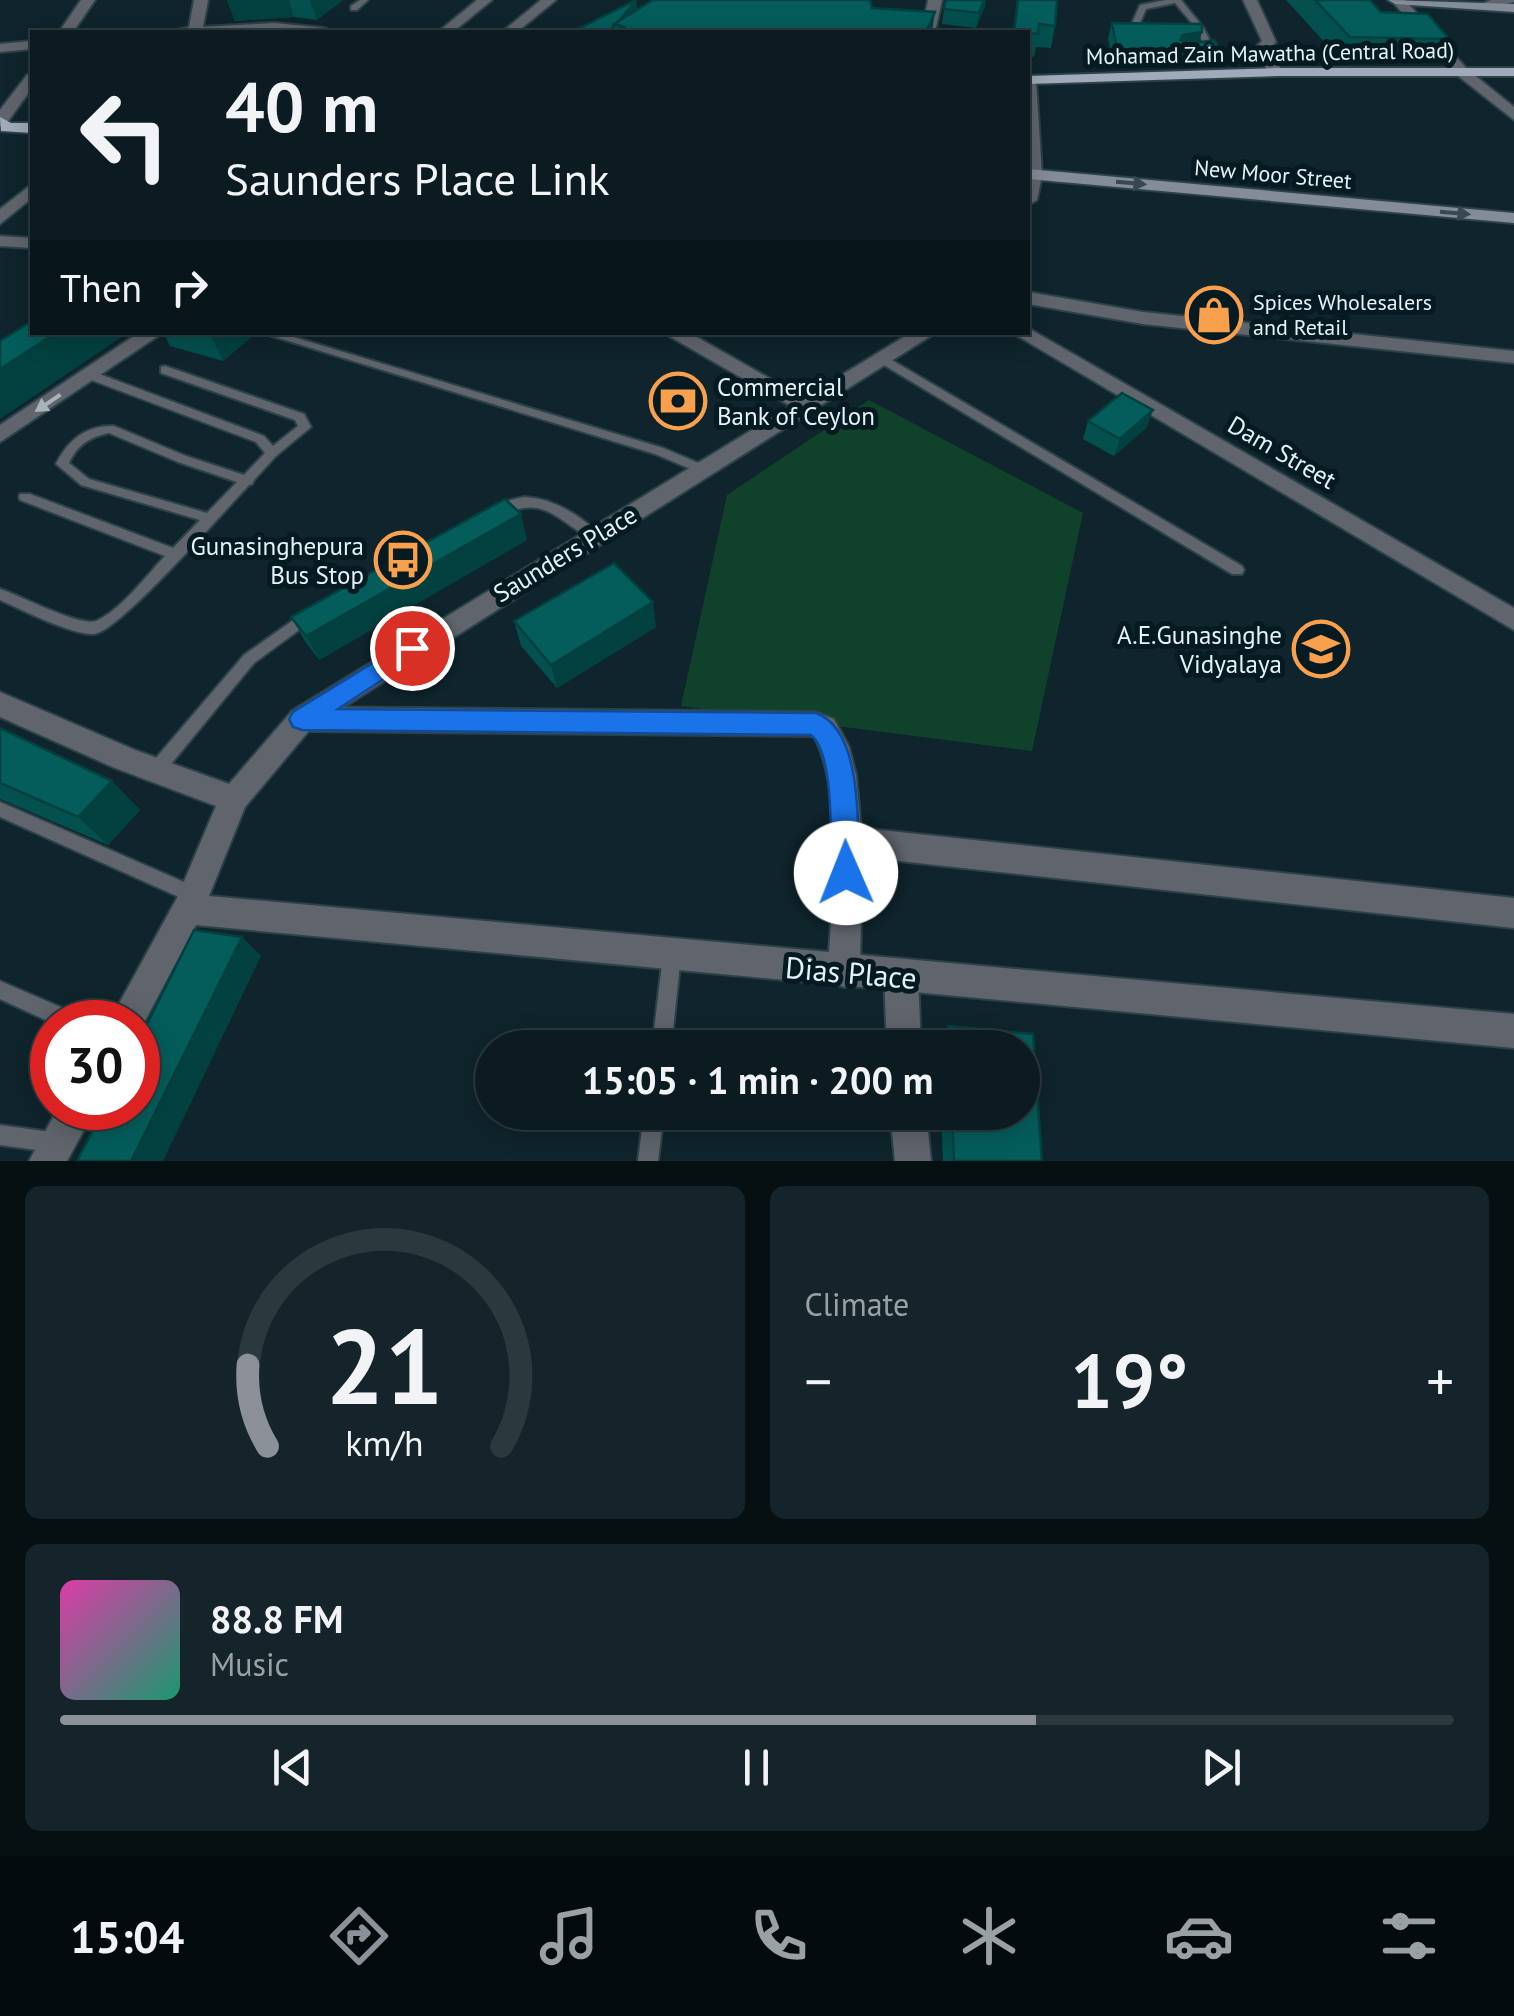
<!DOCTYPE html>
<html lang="en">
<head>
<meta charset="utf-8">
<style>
  :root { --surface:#0b1b21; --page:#14242a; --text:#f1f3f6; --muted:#9aa1a5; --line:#2b393f; --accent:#8c9099 }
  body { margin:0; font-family:"PT Sans",sans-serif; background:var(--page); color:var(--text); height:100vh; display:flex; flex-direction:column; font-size:38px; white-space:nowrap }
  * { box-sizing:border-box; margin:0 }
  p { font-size:32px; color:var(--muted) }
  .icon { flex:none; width:55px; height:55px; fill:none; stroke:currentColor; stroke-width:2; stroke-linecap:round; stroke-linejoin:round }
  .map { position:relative; height:1161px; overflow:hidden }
  .details { display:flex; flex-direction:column; gap:25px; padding:25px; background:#060f12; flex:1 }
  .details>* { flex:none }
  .guide { position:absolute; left:30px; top:30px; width:1000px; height:305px; border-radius:0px; box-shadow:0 5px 25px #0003,0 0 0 2px var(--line); background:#0b1b21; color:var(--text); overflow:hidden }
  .speed { position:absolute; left:30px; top:1000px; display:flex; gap:20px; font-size:50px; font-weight:700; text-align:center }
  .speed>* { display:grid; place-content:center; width:130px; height:130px; border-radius:50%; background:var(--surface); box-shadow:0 5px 25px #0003,0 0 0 2px var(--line); line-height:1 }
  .speed .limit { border:15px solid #d22; background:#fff; color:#111 }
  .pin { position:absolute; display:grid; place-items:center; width:85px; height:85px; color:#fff; margin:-42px; border:5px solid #fff; border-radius:50%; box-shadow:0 2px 10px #0007 }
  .me { position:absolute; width:110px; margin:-55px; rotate:359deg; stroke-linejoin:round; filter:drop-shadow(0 0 8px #0008) }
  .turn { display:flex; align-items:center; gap:35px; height:210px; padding:0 30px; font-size:45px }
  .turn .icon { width:130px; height:130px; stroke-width:2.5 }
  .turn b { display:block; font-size:70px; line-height:85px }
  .then { display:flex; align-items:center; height:95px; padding:0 30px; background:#0003; gap:20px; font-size:38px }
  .big { font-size:75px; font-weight:600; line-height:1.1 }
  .details .tile { flex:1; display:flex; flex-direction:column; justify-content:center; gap:15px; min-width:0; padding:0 35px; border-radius:15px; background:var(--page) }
  .details .dial { align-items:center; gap:0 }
  .dial svg { height:260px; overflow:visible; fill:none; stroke:var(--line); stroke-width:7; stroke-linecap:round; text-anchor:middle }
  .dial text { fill:var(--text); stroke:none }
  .song { display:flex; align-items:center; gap:30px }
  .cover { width:120px; height:120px; border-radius:15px; background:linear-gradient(135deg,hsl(320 70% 55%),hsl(160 70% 35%)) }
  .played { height:10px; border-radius:5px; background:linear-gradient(90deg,var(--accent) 70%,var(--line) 70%) }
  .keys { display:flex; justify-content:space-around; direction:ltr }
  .heat { display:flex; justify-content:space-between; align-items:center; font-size:55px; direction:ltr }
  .details .tiles { flex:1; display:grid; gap:25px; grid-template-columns:1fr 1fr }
  .tile:last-child { grid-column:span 2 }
  .trip { position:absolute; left:475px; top:1030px; width:565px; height:100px; border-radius:50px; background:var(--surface); box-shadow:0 5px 25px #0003,0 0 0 2px var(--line); font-weight:600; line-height:100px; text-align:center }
  .dock { display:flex; height:160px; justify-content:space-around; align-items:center; background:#040b0d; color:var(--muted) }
  .dock .icon { width:70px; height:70px }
  .dock .active { color:var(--accent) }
  .dock b { font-size:45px; color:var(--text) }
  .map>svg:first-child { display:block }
  .green { fill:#10422b }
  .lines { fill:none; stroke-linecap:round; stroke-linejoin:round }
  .service-casing { stroke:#2d4149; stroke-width:4 }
  .minor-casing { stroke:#2d4149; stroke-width:4 }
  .tertiary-casing { stroke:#2d4149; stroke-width:4 }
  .secondary-casing { stroke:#2d4149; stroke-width:4 }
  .primary-casing { stroke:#2d4149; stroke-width:4 }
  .service { fill:#60656d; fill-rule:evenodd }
  .minor { fill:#60656d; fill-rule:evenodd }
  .tertiary { fill:#60656d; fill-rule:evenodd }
  .secondary { fill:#848c99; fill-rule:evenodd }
  .primary { fill:#a0aaba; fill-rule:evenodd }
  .wall { fill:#03504e }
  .shaded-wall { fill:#034140 }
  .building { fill:#045d5b; stroke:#034140; stroke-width:2.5 }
  .oneway { fill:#384852 }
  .oneway2 { fill:#aab3b9 }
  .route { fill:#1a73e8; stroke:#114b97; stroke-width:2.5 }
  .labels { text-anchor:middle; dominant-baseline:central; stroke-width:10; stroke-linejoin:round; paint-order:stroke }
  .far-street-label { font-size:22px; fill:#e6f2f8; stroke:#061a22 }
  .far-poi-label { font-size:22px; fill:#e6f2f8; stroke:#061a22; text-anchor:start }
  .poi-label { font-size:25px; fill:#e6f2f8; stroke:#061a22; text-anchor:end }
  .street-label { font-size:25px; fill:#e6f2f8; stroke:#061a22 }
  .near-street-label { font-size:30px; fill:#e6f2f8; stroke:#061a22 }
</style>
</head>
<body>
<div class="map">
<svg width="1514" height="1161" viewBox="0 0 1514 1161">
  <rect width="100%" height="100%" fill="#0f242c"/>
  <!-- green -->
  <path class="green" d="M869,400L1083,513L1032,751L681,706L727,495Z"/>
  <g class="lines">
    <!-- service casing -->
    <g class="service-casing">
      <path id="service" d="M360,0H368L357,10H351V6Z
        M1166,0H1181L1203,27L1212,45L1202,55L1195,53L1204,45L1196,28L1175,3L1146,9L1139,25L1132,23L1140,5Z
        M259,332H277L663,448L708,467L710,470L704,474L700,473L655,454Z
        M883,355L1242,566L1244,570L1242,574H1232L879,362V356Z
        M165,366L304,414L311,427L276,456L254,480L252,484L249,485C226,509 119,632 94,634C71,635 23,610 0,600V589C19,595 80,627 96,621C120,611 147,575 165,556L20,500L19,497L20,494H30L173,548L200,520L81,485L56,464C68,440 86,425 114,426L186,456L244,475L265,453L256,442L86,378V372H94L264,436L273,446L298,426L295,420L161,373V367ZM109,433L178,462L237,482L207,513L89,479L69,463C77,445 90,437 109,433Z
        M524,497C553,498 582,516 602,537L600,540C590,541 586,537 578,531C542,505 536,501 494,517L488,512C496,502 511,500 524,497Z
        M309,609L314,611L316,615L314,619L254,663L162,775L156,777L150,775L148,770L150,765L244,655Z
        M0,802L200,889L203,895L200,901L194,903L188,901L0,817Z
        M672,946L678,949L681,955L671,1048H652L663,955L666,949Z
        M0,981L79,1015L81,1022L52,1023L0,999Z
        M644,1112H664L658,1161H638Z
        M0,1125L58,1133L65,1136L68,1143L65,1150L58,1153L0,1145Z"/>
    </g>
    <!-- minor casing -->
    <g class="minor-casing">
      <path id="minor" d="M81,0H95L73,32H59Z
        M194,0H208L203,27L274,23L325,28L332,32H171L189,27Z
        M477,0H492L453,32H438Z
        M541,0H556L517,32H502Z
        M928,0H942L935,32L922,31Z
        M1243,0H1257L1276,42L1267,51L1284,72L1282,75H1272L1252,51L1262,41Z
        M1391,0H1405L1467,69L1514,107V120L1457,75Z
        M1491,0H1514V2L1486,9L1479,5Z
        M32,41V49L0,52V44Z
        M32,74V88L6,124L0,126V110L27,75Z
        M32,184V198L0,224V209Z
        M0,236L32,238V248L0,246Z
        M1028,292L1143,312L1514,351V363L1143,324L1028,304Z
        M662,332H688L820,407L817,412H801Z
        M302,707L816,712L834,719L849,747L856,775L861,828L1514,898V928L862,857L860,971L856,983L844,987L832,983L828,971C831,902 846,798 814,736L302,731L292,727L288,719L292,711Z
        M901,959L913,964L918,976L921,1048H887L884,976L889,964Z
        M890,1112H926L931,1161H895Z"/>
    </g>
    <!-- tertiary casing -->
    <g class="tertiary-casing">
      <path id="tertiary" d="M1029,76L1036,80L1042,175L1037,200L1028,205Z
        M1028,328L1514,608V630L1011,332H1028Z
        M140,332H164L0,442V425Z
        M912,332H937L312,727L245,807L209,896L1514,1014V1048L196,925L138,1034V1022H109L177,898L216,806L115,768L0,717V692L135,750L229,784L292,711Z
        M58,1108H96L67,1161H29Z"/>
    </g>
    <!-- secondary casing -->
    <g class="secondary-casing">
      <path id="secondary" d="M1388,0L1514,4V12L1395,4Z
        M1028,169L1514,213V223L1028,179Z"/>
    </g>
    <!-- primary casing -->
    <g class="primary-casing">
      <path id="primary" d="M1277,68H1514V76H1277L1028,84V76Z
        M0,117L11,123H32V133L1,131Z"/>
    </g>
    <!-- service -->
    <use href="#service" class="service"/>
    <!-- minor -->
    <use href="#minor" class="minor"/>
    <!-- tertiary -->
    <use href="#tertiary" class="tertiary"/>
    <!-- secondary -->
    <use href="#secondary" class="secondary"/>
    <!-- primary -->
    <use href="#primary" class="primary"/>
  </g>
  <!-- wall -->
  <path class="wall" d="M227,0H343L317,20L294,17L235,21Z
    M636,0L637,10L872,8L932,32H581L580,28Z
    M1017,0H1057L1055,26L1051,48L1036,47L1034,57L1028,56V32H1013Z
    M1286,0H1370L1381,12L1449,39L1438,62L1340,59Z
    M985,6L976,28L942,24L944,9Z
    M1112,23L1202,32L1199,42L1221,50L1216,66H1113L1108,38Z
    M163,332H255L256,333L223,361L170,346Z
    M1088,421L1147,427L1114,456L1083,439Z
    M527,540L319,660L305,641L291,617Z
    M514,621L656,627L557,688L521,646Z
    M0,728L112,781L140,810L108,845L0,799Z
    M948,1026L1033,1034L1042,1161H943L941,1112H1022V1048H939Z"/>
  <!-- shaded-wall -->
  <path class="shaded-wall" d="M227,0H289L294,17L235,21Z
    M310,0H343L317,20Z
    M636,0L638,21L624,27L616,24Z
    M984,0H986L985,6L976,28L979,13Z
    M935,12L932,32H926Z
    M1202,32L1197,48L1177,50L1183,35Z
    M57,332H129L0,419V369Z
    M209,332H255L256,333L223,361Z
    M1153,410L1147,427L1114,456L1120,439Z
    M521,514L527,540L319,660L306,636Z
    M653,602L656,627L557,688L551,665Z
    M112,781L140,810L108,845L78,817Z
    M242,937L261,956L163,1161H131Z"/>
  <!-- building -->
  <path class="building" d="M636,0L619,21L614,24V26L609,32H599L580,28Z
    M653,0H870L872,8L935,12L926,32H690L685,31L683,32H645L637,30L638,32H617L624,27L614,24Z
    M946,0H984L979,13L944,9Z
    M1018,0H1057L1055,26L1039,24L1038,34L1014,32Z
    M1315,0H1370L1381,12L1428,14L1449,39L1350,37Z
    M1112,23L1202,24V32L1183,35L1180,40L1188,44L1214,40L1221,50H1117Z
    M32,321V332H57L0,369V341Z
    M1122,393L1153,410L1120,439L1088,421Z
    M505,499L521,514L306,636L291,617Z
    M614,563L653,602L551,665L514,621Z
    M0,728L112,781L78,817L0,783Z
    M194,930L242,937L131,1161H77L104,1108H138V1042Z
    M948,1026L1033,1034L1042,1161H954L952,1112H1022V1048H949Z"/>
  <!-- one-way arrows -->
  <defs><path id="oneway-solid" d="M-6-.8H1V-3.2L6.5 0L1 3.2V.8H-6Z" transform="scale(2.5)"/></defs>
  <g class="oneway">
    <use href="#oneway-solid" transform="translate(1131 183) rotate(5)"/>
    <use href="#oneway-solid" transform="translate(1455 213) rotate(5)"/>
  </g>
  <use class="oneway2" href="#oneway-solid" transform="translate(48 403) rotate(146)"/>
  <!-- route -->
  <path class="route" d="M412,639L420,642L424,648L420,655L338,709L816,713C864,730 857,830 860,873L856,883L846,887L836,883L832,873C830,842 835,754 811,735L302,730L293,727L289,719L293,712Z"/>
  <!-- icons -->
  <defs>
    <g id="shop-ring" transform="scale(2.875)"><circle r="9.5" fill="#061a22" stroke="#f9a04c" stroke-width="1.5"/><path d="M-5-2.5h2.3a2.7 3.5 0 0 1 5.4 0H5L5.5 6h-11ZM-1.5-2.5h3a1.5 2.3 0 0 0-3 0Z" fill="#f9a04c"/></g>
    <g id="bank-ring" transform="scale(2.875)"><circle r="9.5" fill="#061a22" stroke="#f9a04c" stroke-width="1.5"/><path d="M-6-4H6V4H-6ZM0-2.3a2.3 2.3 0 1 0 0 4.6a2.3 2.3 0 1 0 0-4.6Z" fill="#f9a04c"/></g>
    <g id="bus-ring" transform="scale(2.875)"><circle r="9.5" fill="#061a22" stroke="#f9a04c" stroke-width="1.5"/><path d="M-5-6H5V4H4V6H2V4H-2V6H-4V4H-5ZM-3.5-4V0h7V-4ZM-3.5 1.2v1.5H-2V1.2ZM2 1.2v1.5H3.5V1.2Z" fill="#f9a04c"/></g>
    <g id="school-ring" transform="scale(2.875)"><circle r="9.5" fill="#061a22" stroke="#f9a04c" stroke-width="1.5"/><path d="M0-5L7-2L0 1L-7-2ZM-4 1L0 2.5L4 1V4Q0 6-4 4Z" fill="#f9a04c"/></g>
  </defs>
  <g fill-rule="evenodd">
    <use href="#shop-ring" x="1214" y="315"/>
    <use href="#bank-ring" x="678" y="401"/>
    <use href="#bus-ring" x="403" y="560"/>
    <use href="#school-ring" x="1321" y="649"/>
  </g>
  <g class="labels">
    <!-- far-street labels -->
    <g class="far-street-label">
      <text transform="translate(1270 53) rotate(-1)">Mohamad Zain Mawatha (Central Road)</text>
      <text transform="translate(1273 174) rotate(5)">New Moor Street</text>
    </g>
    <!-- far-poi labels -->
    <g class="far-poi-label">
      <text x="1253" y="302">Spices Wholesalers<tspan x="1253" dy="25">and Retail</tspan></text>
    </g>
    <!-- poi labels -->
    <g class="poi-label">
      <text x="717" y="387" text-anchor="start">Commercial<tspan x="717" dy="29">Bank of Ceylon</tspan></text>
      <text x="364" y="546">Gunasinghepura<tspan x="364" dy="29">Bus Stop</tspan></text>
      <text x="1282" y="635">A.E.Gunasinghe<tspan x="1282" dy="29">Vidyalaya</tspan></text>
    </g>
    <!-- street labels -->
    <g class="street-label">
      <text transform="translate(1282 452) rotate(30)">Dam Street</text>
      <text transform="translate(565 554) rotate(-31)">Saunders Place</text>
    </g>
    <!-- near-street labels -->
    <g class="near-street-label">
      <text transform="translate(851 972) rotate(5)">Dias Place</text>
    </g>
  </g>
</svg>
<div class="speed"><div class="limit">30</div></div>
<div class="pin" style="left:412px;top:648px;background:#d93025"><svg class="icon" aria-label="arrive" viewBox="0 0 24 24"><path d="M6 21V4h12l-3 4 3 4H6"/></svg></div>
<svg class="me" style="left:846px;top:873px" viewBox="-20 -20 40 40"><circle r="19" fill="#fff"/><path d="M0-13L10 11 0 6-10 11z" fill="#1a73e8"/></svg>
<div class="trip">15:05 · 1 min · 200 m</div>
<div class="guide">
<div class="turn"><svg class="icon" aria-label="left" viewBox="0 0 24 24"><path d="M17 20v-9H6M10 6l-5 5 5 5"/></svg><div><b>40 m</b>Saunders Place Link</div></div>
<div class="then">Then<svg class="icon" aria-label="right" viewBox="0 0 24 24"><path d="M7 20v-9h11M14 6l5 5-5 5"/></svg></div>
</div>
</div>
<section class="details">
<div class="tiles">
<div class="tile dial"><svg viewBox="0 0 100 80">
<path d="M14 69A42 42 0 1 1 86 69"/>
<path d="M14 69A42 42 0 0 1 8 44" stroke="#8c9099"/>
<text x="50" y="56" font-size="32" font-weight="700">21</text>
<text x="50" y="72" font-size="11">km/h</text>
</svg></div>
<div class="tile"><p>Climate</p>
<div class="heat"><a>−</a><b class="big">19°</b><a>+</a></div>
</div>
<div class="tile">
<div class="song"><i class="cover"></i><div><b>88.8 FM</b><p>Music</p></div></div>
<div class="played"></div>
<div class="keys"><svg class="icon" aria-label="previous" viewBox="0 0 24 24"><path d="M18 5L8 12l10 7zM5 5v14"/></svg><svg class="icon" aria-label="pause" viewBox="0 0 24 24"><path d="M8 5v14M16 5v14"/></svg><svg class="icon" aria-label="next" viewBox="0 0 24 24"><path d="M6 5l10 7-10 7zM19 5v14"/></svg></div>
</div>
</div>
</section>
<nav class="dock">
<b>15:04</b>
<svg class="icon active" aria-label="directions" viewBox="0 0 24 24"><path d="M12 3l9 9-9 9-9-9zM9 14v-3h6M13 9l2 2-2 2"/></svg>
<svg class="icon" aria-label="music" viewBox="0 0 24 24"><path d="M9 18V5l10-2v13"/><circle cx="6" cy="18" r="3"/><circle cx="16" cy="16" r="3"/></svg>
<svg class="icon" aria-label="phone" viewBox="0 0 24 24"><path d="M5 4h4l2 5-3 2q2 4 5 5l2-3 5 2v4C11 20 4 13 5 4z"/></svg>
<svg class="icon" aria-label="climate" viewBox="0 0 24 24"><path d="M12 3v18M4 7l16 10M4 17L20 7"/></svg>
<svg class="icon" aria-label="car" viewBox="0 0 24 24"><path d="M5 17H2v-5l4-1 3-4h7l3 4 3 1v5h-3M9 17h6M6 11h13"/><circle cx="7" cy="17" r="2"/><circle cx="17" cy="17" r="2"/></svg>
<svg class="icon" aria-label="filters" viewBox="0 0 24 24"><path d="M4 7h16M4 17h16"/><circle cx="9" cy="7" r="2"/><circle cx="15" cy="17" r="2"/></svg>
</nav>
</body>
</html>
